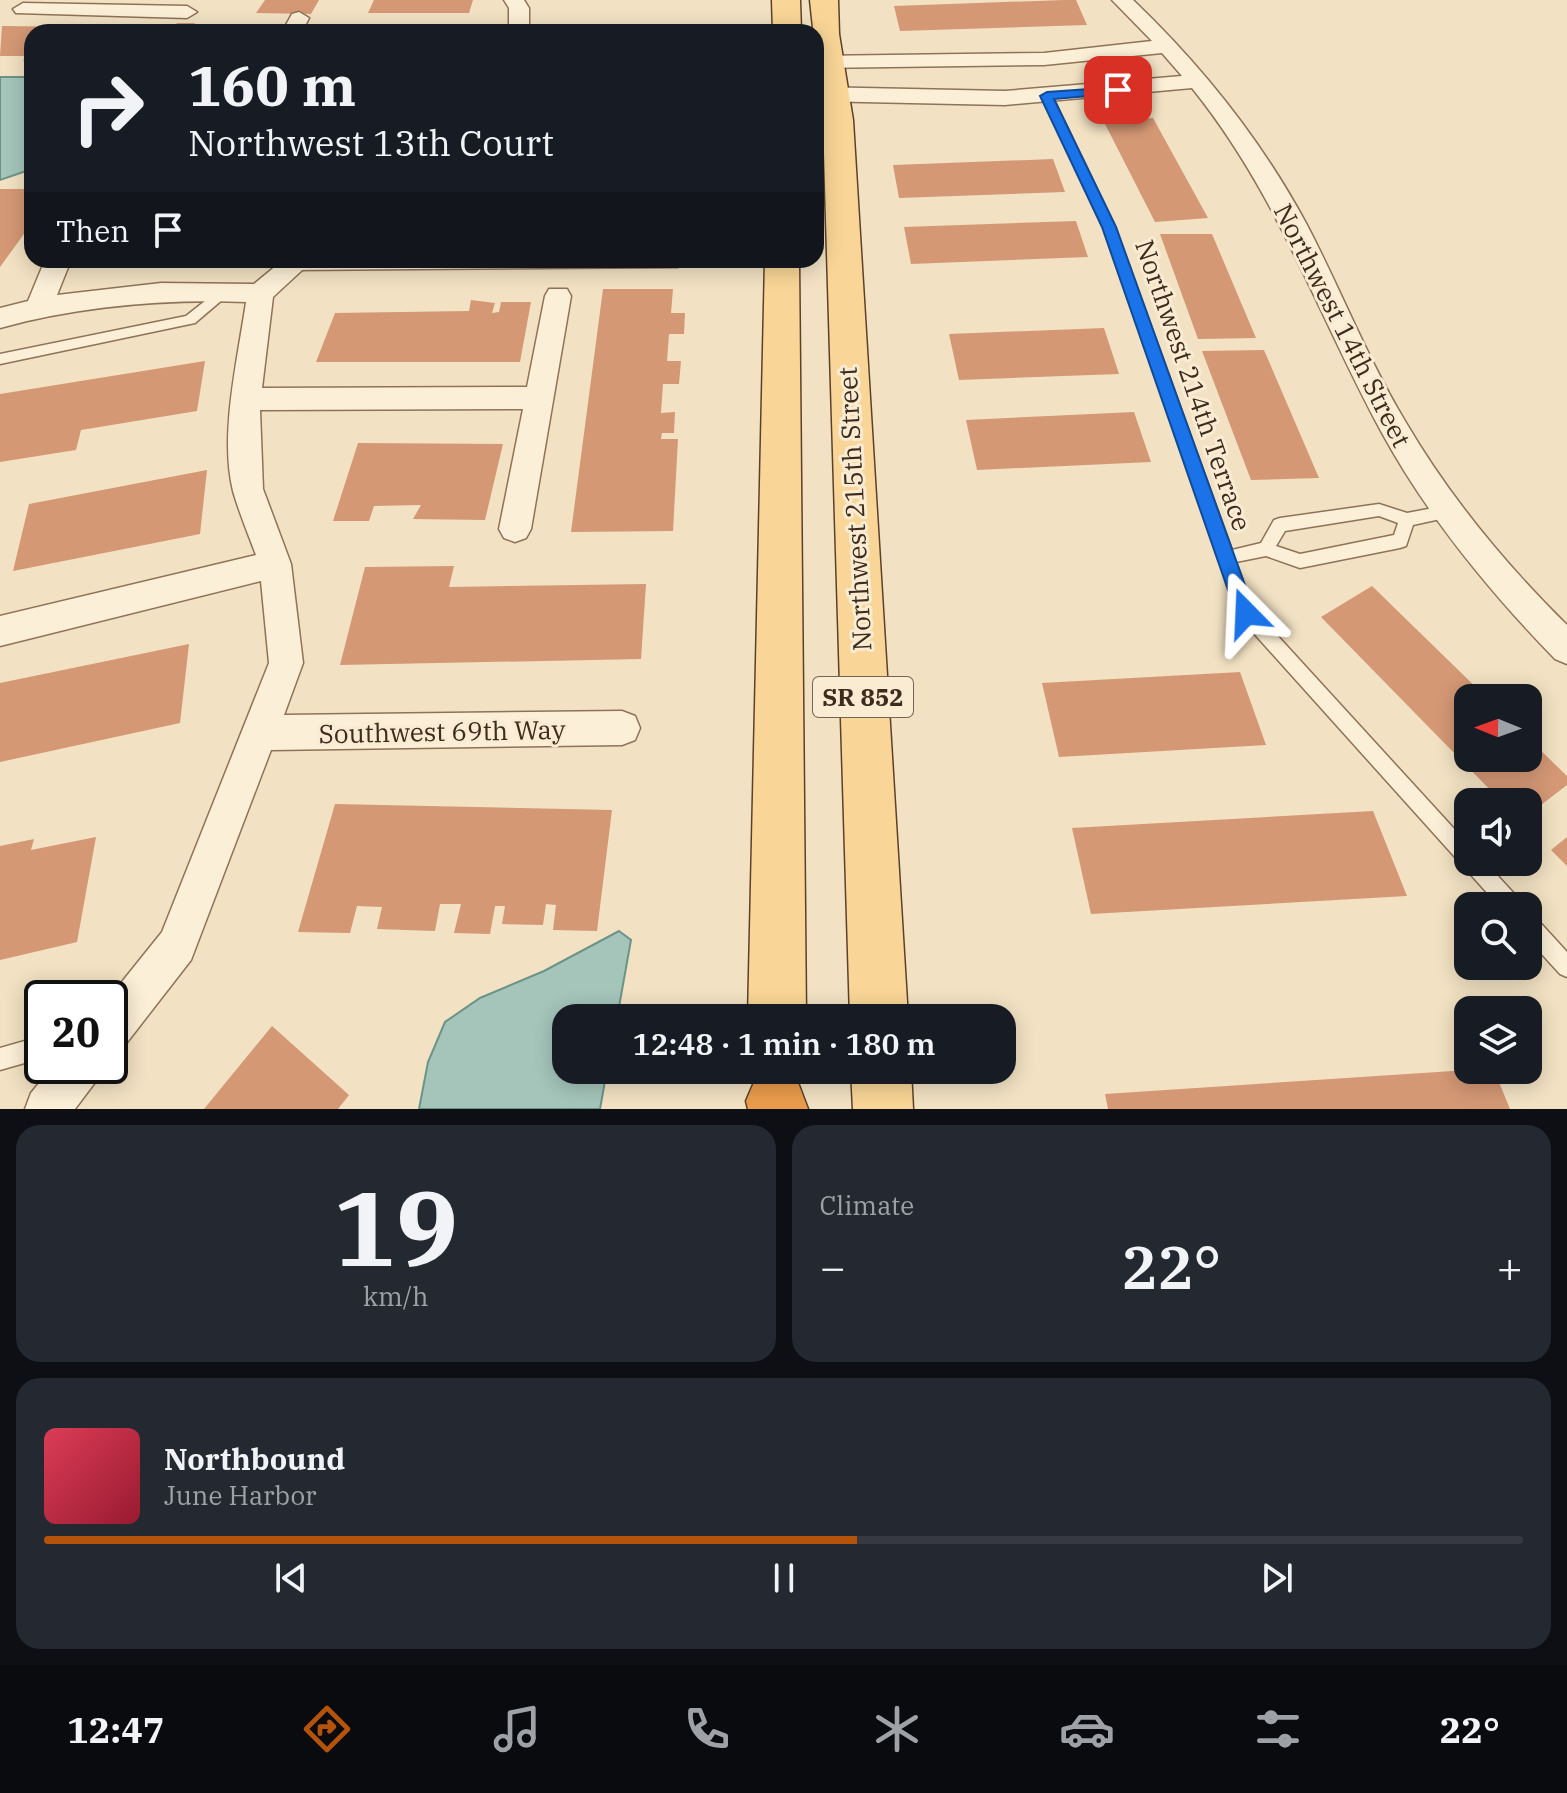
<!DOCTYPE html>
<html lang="en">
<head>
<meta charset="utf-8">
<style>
  :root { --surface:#171b24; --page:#242831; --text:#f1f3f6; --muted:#9ea1a6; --line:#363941; --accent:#b45309 }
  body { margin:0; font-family:"IBM Plex Serif",serif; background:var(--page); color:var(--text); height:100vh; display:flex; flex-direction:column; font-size:30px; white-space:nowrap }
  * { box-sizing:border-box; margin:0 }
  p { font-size:26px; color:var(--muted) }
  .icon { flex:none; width:44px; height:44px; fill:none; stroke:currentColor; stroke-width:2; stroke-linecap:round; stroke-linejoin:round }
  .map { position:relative; height:1109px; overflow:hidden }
  .details { display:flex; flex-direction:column; gap:16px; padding:16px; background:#0d0f14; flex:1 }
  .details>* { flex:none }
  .hud { position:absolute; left:24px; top:24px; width:800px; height:244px; border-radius:24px; box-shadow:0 4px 20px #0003; background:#171b24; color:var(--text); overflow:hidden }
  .needle { width:52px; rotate:271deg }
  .controls { position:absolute; left:1454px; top:684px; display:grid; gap:16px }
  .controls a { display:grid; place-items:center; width:88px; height:88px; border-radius:16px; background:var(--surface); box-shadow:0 4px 20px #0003; font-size:40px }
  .speed { position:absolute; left:24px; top:980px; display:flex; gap:16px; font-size:40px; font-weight:700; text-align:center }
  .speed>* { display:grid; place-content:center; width:104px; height:104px; border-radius:50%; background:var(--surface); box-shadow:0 4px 20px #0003; line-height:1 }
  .speed .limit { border:4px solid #111; border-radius:12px; background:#fff; color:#111 }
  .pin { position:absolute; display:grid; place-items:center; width:68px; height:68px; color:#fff; margin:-34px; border-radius:16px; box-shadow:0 4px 12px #0006 }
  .me { position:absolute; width:88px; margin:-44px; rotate:339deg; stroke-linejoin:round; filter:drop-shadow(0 0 6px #0008) }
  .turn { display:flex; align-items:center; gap:28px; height:168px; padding:0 32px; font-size:36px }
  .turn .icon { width:104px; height:104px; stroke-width:2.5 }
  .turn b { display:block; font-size:56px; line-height:68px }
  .then { display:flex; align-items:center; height:76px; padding:0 32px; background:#0003; gap:16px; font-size:30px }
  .big { font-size:60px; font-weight:600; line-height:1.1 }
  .details .tile { flex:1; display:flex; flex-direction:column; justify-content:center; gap:12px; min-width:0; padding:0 28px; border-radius:24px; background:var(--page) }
  .details .dial { align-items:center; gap:0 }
  .dial b { font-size:104px; line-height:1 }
  .song { display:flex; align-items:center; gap:24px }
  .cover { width:96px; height:96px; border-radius:12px; background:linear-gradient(135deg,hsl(350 70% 55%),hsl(350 70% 35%)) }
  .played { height:8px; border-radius:4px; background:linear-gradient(90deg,var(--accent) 55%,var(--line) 55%) }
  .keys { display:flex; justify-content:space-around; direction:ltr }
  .heat { display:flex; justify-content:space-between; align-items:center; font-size:44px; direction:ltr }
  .details .tiles { flex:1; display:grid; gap:16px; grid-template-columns:1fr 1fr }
  .tile:last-child { grid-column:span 2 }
  .trip { position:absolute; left:552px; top:1004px; width:464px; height:80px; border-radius:24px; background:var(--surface); box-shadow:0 4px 20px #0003; font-weight:600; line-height:80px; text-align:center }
  .menu { display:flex; height:128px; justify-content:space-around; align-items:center; background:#090b0e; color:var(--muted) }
  .menu .icon { width:56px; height:56px }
  .menu .on { color:var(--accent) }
  .menu b { font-size:36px; color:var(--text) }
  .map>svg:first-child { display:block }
  .water { fill:#a5c5ba; stroke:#6b9488; stroke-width:2 }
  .building { fill:#d49875 }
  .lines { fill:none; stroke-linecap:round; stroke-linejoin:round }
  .lane-casing { stroke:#8f7257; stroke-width:3 }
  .street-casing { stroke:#8f7257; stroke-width:3 }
  .primary-casing { stroke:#5c402c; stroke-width:3 }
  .highway-casing { stroke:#5c402c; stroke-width:3 }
  .lane { fill:#fcefd7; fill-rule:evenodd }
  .street { fill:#fcefd7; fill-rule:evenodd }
  .primary { fill:#f9d697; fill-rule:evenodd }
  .highway { fill:#ea9c4c; fill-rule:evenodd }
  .route { fill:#1a73e8; stroke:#114b97; stroke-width:2 }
  .labels { text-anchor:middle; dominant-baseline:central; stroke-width:6; stroke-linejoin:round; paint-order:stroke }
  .shield { fill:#f9ecd3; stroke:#756554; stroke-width:2 }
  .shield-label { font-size:24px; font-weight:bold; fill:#3d2b1d }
  .street-label { font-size:26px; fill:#3d2b1d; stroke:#f9ecd3 }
</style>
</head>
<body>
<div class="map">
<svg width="1567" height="1109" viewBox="0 0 1567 1109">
  <rect width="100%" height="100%" fill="#f2e2c3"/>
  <!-- water -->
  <path class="water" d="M0,77H32V169L0,180Z
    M619,931L631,940L617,1018H566V1070H607L600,1109H419L428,1062L445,1022L480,998L544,971Z"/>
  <!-- building -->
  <path class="building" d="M265,0H319L311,14L256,13Z
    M374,0H473L469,13H368Z
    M1064,0H1076L1087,25L900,31L894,6Z
    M177,23H195L189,32H32V61H23L26,56H0L2,26L173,28Z
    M1153,118L1208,218L1155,222L1104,122Z
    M1053,159L1065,192L899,198L893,165Z
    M0,189H32V223L0,267Z
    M1076,221L1088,257L911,264L904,227Z
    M1160,234H1212L1256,338L1198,339Z
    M603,289H673L671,313H685L684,334H669L667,361H681L679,384H663L661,413L675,412L674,433H662L661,439H678L673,531L571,532Z
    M471,300L495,303L492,313L499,312L501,302H531L520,362H316L335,313L469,311Z
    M1104,328L1119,374L959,380L949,334Z
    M1264,350L1319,478L1251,480L1202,351Z
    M205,361L197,411L81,430L76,450L0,462V394Z
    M1134,412L1151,462L977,470L966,420Z
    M358,443L503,444L485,520L413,519L421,505L374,506L369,521H333Z
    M207,470L200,534L13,571L29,504Z
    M454,566L449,587L646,584L641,659L340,665L365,567Z
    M1372,586L1487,698H1468V758H1528V738L1567,776V785L1528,815V802H1502L1321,617Z
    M189,644L180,723L0,762V683Z
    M1240,672L1266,745L1059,757L1042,683Z
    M335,804L612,810L597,931L553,930L556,905L546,904L543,925L502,924L505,906H495L490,934L454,933L461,904H440L435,931L377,929L382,907L357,906L350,933L298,932Z
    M1373,811L1407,896L1091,914L1072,828Z
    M96,837L77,942L0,960V846L34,839L31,850Z
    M1567,837V866L1551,850Z
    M272,1026L349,1095L338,1109H204Z
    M1468,1070H1494L1510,1109H1108L1105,1094Z"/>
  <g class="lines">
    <!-- lane casing -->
    <g class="lane-casing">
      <path id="lane" d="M1047,93L1052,96L1115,227L1232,550L1261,543L1274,520L1280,518L1379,504L1407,513L1449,505L1454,506L1457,511L1454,516L1413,525L1406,546L1400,548L1300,568L1266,556L1236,562L1253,609L1468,844V862H1485L1519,899L1522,906H1499L1240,618L1103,227L1042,96ZM1379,516L1398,523L1394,535L1300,554L1276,546L1285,531Z
        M693,260L678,267L293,270L287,266L293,262Z
        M224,286L231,291L229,294L195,323L0,364V354L186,316Z
        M1528,914L1535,917L1567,952V977L1560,974L1528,939Z
        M42,1036V1058L0,1070V1048Z"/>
    </g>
    <!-- street casing -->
    <g class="street-casing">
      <path id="street" d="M504,0H524L529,8V32H509V8Z
        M1112,0H1133C1202,66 1262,141 1307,225C1341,290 1367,358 1405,421C1449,496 1505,564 1567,625V664L1555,659C1489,591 1428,517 1382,433C1317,314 1279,196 1192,88L1005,105L816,101V87L1005,91L1182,76L1162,53L1044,65L816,68V56L1044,53L1152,41Z
        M23,3L187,6L197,12L187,18L16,13L13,9Z
        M299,12L309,18L302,32H282L292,14Z
        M45,260H71L57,295L161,283L254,284L283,260H313L273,297L262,388L527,387L545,296L549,289H567L571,296L531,529L526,538L515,542L504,538L499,529L523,409L260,410L263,489L291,564L303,663L284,715L622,711L635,716L640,728L635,740L622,745L271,750L191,960L125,1045L110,1051L109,998L162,932L269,663L261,581L0,646V616L256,555C248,534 239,512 233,491C219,435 238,358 246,302C162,299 81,306 0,328V308L28,301Z
        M53,1066H103L96,1081L75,1109H25L31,1093Z"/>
    </g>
    <!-- primary casing -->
    <g class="primary-casing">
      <path id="primary" d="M772,0H800L801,32H773Z
        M810,0H838L839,34L853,120L908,1018H850L823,120Z
        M765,260H799L806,1018H748Z
        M851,1070H911L913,1109H853Z"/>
    </g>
    <!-- highway casing -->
    <g class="highway-casing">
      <path id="highway" d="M776,1071L797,1080L808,1109H748L746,1101L755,1080Z"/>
    </g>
    <!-- lane -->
    <use href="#lane" class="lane"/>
    <!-- street -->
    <use href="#street" class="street"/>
    <!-- primary -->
    <use href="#primary" class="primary"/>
    <!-- highway -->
    <use href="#highway" class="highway"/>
  </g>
  <!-- route -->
  <path class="route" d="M1118,87L1122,88V93L1054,99L1116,227L1255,613L1246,622L1236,613L1102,227L1040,96L1047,92Z"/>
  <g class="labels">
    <!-- shield labels -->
    <rect class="shield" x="813" y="677" width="100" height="40" rx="6"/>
    <g class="shield-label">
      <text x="863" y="697">SR 852</text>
    </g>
    <!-- street labels -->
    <g class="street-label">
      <text transform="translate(1343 325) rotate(63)">Northwest 14th Street</text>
      <text transform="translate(1194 385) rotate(71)">Northwest 214th Terrace</text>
      <text transform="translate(854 509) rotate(-93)">Northwest 215th Street</text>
      <text transform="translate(442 731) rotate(-1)">Southwest 69th Way</text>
    </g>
  </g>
</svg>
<div class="controls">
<a><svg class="needle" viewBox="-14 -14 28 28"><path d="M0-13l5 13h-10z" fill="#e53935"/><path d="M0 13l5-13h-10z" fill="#9ea1a6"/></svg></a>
<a><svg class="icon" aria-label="sound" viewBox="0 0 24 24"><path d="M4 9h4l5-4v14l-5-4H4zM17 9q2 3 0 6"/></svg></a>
<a><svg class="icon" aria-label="search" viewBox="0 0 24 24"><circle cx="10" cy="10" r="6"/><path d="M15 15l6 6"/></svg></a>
<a><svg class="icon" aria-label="layers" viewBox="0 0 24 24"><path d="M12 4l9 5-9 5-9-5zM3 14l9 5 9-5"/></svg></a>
</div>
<div class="speed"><div class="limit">20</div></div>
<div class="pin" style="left:1118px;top:90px;background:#d93025"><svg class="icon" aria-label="arrive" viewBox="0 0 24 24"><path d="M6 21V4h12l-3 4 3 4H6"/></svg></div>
<svg class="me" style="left:1246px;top:613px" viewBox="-20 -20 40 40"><path d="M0-17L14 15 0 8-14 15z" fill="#1a73e8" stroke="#fff" stroke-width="4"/></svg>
<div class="trip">12:48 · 1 min · 180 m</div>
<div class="hud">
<div class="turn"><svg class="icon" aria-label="right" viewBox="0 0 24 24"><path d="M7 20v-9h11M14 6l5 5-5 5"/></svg><div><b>160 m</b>Northwest 13th Court</div></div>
<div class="then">Then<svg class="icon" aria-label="arrive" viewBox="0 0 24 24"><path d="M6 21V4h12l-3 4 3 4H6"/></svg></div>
</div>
</div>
<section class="details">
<div class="tiles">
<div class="tile dial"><b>19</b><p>km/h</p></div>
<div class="tile"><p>Climate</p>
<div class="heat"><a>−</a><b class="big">22°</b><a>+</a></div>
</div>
<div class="tile">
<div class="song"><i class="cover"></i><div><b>Northbound</b><p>June Harbor</p></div></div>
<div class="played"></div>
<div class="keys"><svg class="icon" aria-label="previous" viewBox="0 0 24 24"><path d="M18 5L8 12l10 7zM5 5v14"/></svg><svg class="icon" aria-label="pause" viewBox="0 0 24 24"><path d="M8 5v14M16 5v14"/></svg><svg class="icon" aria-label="next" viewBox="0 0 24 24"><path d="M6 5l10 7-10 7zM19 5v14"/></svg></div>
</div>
</div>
</section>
<nav class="menu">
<b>12:47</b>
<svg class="icon on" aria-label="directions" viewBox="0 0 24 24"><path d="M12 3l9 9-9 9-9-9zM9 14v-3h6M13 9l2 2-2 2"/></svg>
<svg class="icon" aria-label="music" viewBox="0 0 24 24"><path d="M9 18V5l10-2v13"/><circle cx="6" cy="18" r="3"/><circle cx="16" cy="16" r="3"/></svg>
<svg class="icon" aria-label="phone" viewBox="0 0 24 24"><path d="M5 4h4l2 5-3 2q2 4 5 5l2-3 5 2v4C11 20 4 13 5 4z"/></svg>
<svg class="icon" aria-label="climate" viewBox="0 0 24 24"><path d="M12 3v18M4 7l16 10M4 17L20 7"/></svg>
<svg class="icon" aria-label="car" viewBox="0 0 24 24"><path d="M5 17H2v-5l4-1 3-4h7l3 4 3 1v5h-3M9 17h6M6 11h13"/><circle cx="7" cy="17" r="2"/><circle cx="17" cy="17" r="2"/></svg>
<svg class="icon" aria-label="filters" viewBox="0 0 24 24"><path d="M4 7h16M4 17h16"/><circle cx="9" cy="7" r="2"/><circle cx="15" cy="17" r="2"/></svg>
<b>22°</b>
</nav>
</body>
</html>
